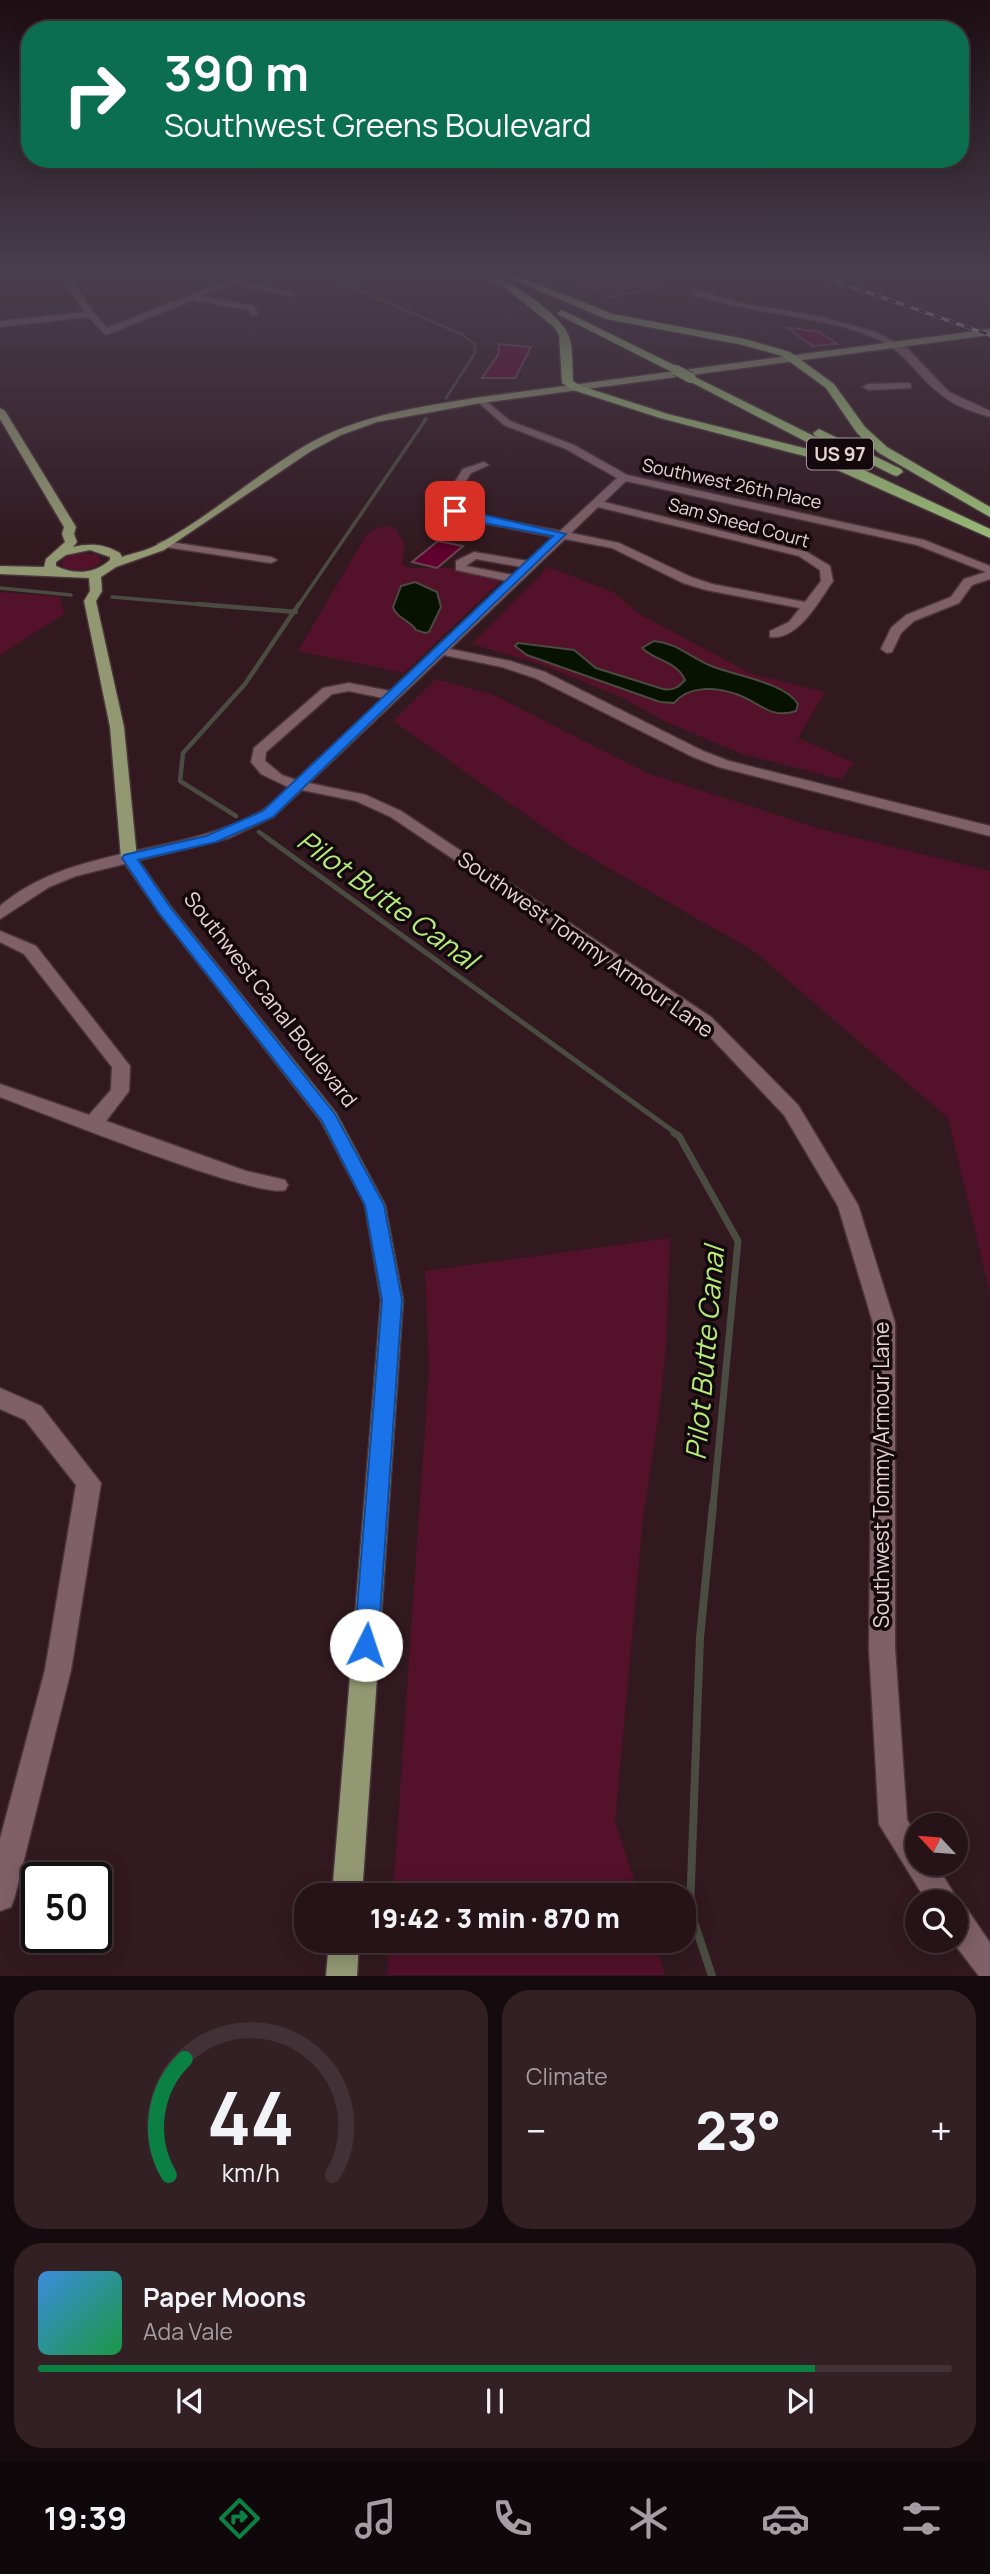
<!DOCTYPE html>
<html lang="en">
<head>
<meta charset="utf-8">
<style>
  :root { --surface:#261318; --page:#322025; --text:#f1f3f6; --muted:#a49ea2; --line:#423237; --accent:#0b8043 }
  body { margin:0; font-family:Manrope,sans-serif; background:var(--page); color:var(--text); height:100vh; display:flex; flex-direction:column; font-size:26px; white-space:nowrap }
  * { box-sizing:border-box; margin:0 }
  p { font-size:23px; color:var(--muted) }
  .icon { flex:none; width:38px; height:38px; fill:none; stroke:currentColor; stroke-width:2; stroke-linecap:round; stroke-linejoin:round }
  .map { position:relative; height:1976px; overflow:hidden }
  .drawer { display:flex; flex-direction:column; gap:14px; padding:14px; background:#150a0d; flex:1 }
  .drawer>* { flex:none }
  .guide { position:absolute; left:21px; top:21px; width:948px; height:147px; border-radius:28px; box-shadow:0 4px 18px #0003,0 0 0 2px var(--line); background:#0b6e4f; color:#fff; overflow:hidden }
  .needle { width:46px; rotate:296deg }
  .tools { position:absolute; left:905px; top:1813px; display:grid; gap:14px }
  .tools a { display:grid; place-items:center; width:63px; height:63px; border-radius:50%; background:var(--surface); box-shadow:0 4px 18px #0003,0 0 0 2px var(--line); font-size:35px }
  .speed { position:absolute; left:21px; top:1862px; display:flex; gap:14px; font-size:35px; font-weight:700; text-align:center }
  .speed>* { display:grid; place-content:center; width:91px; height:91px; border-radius:50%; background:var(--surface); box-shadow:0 4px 18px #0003,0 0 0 2px var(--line); line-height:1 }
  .speed .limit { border:4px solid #111; border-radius:10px; background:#fff; color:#111 }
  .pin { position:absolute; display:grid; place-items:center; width:60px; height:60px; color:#fff; margin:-30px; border-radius:14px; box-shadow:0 4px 10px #0006 }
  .me { position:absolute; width:77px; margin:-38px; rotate:4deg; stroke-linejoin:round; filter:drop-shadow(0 0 5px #0008) }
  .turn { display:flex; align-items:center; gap:24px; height:147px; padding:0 28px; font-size:32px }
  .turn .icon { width:91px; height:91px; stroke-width:2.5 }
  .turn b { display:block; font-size:49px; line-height:60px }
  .big { font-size:52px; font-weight:800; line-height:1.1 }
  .drawer .card { flex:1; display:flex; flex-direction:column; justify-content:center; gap:10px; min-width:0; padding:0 24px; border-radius:28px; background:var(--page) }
  .drawer .dial { align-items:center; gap:0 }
  .dial svg { height:182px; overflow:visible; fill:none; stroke:var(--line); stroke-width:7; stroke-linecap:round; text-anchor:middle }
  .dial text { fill:var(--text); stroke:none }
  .song { display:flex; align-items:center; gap:21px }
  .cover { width:84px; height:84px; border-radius:10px; background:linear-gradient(135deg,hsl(210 70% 55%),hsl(140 70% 35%)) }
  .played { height:7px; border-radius:4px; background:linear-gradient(90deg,var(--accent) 85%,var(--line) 85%) }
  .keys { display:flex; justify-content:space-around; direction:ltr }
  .heat { display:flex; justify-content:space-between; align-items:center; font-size:38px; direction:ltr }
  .drawer .tiles { flex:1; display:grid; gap:14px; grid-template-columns:1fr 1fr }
  .card:last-child { grid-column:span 2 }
  .trip { position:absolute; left:294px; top:1883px; width:402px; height:70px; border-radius:28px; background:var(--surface); box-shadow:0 4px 18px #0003,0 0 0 2px var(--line); font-weight:800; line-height:70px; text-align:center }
  .tabs { display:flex; height:112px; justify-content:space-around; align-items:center; background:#0f080a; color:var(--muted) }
  .tabs .icon { width:49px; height:49px }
  .tabs .active { color:var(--accent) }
  .tabs b { font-size:32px; color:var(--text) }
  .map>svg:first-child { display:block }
  .green { fill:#53112a }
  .water { fill:#071200; stroke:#4a4c41; stroke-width:2 }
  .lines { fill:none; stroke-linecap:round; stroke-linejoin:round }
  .stream-far5 { stroke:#4a4c41; stroke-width:2.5 }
  .stream-far4 { stroke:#4a4c41; stroke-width:3.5 }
  .stream-far3 { stroke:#4a4c41; stroke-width:4.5 }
  .stream-far2 { stroke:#4a4c41; stroke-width:5 }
  .stream-far1 { stroke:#4a4c41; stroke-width:7 }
  .stream { stroke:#4a4c41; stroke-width:8 }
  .building { fill:#61002d; stroke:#674951; stroke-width:2 }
  .minor-casing { stroke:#4a363b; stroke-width:3 }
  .major-casing { stroke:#4a363b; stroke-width:3 }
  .highway-casing { stroke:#4a363b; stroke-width:3 }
  .minor { fill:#806068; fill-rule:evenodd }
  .major { fill:#919872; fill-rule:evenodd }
  .highway { fill:#9cbe78; fill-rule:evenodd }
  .rail-casing { stroke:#c5b1b6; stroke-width:3.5 }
  .rail { stroke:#13080b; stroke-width:2.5; stroke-dasharray:8; stroke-linecap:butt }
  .highway-bridge-casing { stroke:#4a363b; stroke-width:12; stroke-linecap:butt }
  .highway-bridge { stroke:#9cbe78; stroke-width:10 }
  .route { fill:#1a73e8; stroke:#114b97; stroke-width:2 }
  .labels { text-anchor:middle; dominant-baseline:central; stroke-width:7; stroke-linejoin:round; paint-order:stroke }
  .far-street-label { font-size:18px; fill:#e7d4d8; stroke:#13080b }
  .shield { fill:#13080b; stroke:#a7979a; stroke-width:2 }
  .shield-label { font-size:19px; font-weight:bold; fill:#e7d4d8 }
  .street-label { font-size:21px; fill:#e7d4d8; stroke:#13080b }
  .near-water-label { font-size:28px; font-style:italic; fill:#b4eb76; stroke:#13080b }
</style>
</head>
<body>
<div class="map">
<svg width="990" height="1976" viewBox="0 0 990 1976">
  <rect width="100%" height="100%" fill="#321920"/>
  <!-- green -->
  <path class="green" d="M386,526L395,528L405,544L402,564L409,568H449L503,579L404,673L298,651L366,535L376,528Z
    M76,553L96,554L102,561C91,571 74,573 61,565L65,557Z
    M548,567L613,592L641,615L752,674L825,692L798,738L854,763L841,779L742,754L666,722L621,697L540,664L472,644Z
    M0,592L60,597L64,614L0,655Z
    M436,679L494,695L647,773L817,828L990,871V1292L948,1118L755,952L569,845L393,721Z
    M670,1238L666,1346L659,1412L643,1518L615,1822L639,1895H393L429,1368L425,1271Z
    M390,1941H654L665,1975H387Z"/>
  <!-- water -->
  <path class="water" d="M415,582L437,592L441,607L429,632L425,633L416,630C410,620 396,618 393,607L401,586Z
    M654,641C678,643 692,659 714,667C737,676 785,683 798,704L796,711C770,720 758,701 736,694C716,687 689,685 674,703L660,702L527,655L515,646L518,643L574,650L596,668L663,689C673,691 679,687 685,680C677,661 655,661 642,648Z"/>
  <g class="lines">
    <!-- stream-far5 -->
    <path class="stream-far5" d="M319,273L461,334L475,344V353L446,398
      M424,420L426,418"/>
    <!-- stream-far4 -->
    <path class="stream-far4" d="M0,588L71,595
      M112,597L218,606
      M298,606L426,419"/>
    <!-- stream-far3 -->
    <path class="stream-far3" d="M197,604L296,612
      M236,816L180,781L183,753L245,684L299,604
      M259,832L269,839"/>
    <!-- stream-far2 -->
    <path class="stream-far2" d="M267,838L677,1134"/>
    <!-- stream-far1 -->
    <path class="stream-far1" d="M674,1133L679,1136L738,1241L713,1507"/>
    <!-- stream -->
    <path class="stream" d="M712,1976L690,1910L700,1638L713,1505"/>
  </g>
  <!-- building -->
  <path class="building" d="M560,273H632L663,287L609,297Z
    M786,327L819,332L837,344L813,346Z
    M499,344L531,347L515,378H482L498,355Z
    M438,541L463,546L437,568L412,562Z"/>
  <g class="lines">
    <!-- minor casing -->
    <g class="minor-casing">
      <path id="minor" d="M59,273H67L93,312L107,328L246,273H256L240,281L295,294L291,296L232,284L202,296L254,306L258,315H252L248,310L193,300L106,335L88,317L0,327V321L85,312Z
        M695,290L745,304L822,317L875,332L907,348L949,392L990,411V417C973,412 955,406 942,395C911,372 910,352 868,335C812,314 749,314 692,294Z
        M908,383L911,384V388L868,390L863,387L868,384Z
        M481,397L510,421L574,445L627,475L924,540L990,566V579L972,585L959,603L914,621L901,633L892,652L887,653L881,649L891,628L906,615L951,597L964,579L986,572L917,545L626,481L604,502L807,552L830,566L833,581C819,601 798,641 770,637V631L789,622L800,608L706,590L683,583L612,548L565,539L450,649L510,661L545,672L703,751L729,761L990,826V836L719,767L693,757L535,678L502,667L444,655L309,783L366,795L401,811L711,1017L798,1105L858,1205L895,1323V1648L907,1820L917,1835V1864H936L959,1902L958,1906L967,1909L990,1943V1976H979L952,1941H956V1902H927L879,1824L869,1648L873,1323L838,1206L784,1115L699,1025L391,817L356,801L302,790L273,817L229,838L76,876L49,887L0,919V906C71,845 178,857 260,812C271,806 280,795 288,787L261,774L251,762L254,748L323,688L349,683L390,691L507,581L456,570V561L474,552L528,561L554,537L473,521L447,511L444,499L463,469L484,462L489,465L471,473L454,499L456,507L476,515L560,531L617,478L566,449L504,425L478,402L476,400ZM598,507L799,556L820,570L821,581L805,602L712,584L691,577L619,543L571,533ZM476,559L522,567L513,575L466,566ZM349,691L383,698L296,780L282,775L265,761L266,752L332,694Z
        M163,541L271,557L277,560L271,563L159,546L157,544Z
        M0,931L36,946L130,1066L129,1091L106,1121L246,1171L285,1180L288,1185L285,1190C256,1199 43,1113 0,1097V1084L89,1115L111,1090L112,1067L24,954L0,942Z
        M0,1388L41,1406L101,1483L71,1670L15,1896L11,1907L0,1911V1839L45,1670L76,1485L25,1420L0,1409Z"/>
    </g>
    <!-- major casing -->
    <g class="major-casing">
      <path id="major" d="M990,329V335L481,403L377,422L341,435L311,451L164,550L116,567L101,577L102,591L96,601L124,727L137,858L171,907L336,1113L385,1205L403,1300L362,1895H332L381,1300L365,1205L321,1121L159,913L121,858L110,727L84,601L90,591L89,578L0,574V566L44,567L46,559L65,542L62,534L64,527L0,419V408L5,411L76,527L74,534L77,542L73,547C91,543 104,544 120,553L122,557C133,553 146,551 157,545C208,518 253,477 303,447C357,415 420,407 481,397ZM90,550L110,557V560C95,574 74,575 56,566V562L66,555Z
        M329,1941H359L357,1976H326Z"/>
    </g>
    <!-- highway casing -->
    <g class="highway-casing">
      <path id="highway" d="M479,273C501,273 557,312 567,332C574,345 572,367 573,381L581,386L668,414L816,451L866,471L990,529V538L808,457L660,418L573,390L562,383L559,335L554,327L506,288Z
        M498,273H510L613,314L745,339L790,352L834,384L865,427L887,447L990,507V517L879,453L857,433L826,388L782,356L743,345L606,319Z
        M562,310L680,368L681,370L672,372L559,315L557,313Z
        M691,375L834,446L836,449L826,452L687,380V376Z
        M819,429L901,469L903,472L897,476L893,475L815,436L813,433Z"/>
    </g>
    <!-- minor -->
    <use href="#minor" class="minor"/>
    <!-- major -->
    <use href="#major" class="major"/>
    <!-- highway -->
    <use href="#highway" class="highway"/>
    <!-- rail casing -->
    <g class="rail-casing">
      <path id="rail" d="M813,273L990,335"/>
    </g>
    <!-- rail -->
    <use href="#rail" class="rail"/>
    <!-- highway-bridge casing -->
    <g class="highway-bridge-casing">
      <path id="highway-bridge" d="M676,370L691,378"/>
    </g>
    <!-- highway-bridge -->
    <use href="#highway-bridge" class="highway-bridge"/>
  </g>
  <!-- sky -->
  <linearGradient id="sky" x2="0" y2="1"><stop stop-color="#1c0e12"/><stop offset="0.5" stop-color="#493e4e"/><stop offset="1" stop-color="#493e4e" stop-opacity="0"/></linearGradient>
  <rect width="990" height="549" fill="url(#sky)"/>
  <!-- route -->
  <path class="route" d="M455,508L566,534L273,817L216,842L138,860L170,907L335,1114L384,1205L402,1300L378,1645L374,1653L366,1657L357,1653L354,1645L382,1300L365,1205L322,1121L159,913L122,858L124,855L206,836L263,811L553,536L473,521L451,513L450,511Z"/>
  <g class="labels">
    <!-- far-street labels -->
    <g class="far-street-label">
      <text transform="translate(732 483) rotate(12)">Southwest 26th Place</text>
      <text transform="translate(739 522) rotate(15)">Sam Sneed Court</text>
    </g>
    <!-- shield labels -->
    <rect class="shield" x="807" y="438.5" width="66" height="31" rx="5"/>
    <g class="shield-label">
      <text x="840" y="454">US 97</text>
    </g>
    <!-- street labels -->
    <g class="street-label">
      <text transform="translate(586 944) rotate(35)">Southwest Tommy Armour Lane</text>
      <text transform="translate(271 999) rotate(52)">Southwest Canal Boulevard</text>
      <text transform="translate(881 1475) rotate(-90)">Southwest Tommy Armour Lane</text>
    </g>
    <!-- near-water labels -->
    <g class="near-water-label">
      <text transform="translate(388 899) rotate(36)">Pilot Butte Canal</text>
      <text transform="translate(704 1353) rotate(-85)">Pilot Butte Canal</text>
    </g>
  </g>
</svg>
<div class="tools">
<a><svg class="needle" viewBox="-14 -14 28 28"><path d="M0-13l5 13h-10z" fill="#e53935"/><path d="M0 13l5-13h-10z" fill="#a49ea2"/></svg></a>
<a><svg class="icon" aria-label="search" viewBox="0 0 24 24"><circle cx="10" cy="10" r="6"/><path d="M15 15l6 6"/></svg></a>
</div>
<div class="speed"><div class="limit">50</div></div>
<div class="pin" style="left:455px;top:511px;background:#d93025"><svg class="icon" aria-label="arrive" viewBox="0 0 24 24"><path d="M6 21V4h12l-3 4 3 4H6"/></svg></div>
<svg class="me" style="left:366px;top:1645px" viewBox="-20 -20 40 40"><circle r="19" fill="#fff"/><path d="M0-13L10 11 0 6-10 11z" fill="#1a73e8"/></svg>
<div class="trip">19:42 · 3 min · 870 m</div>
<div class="guide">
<div class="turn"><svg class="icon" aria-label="right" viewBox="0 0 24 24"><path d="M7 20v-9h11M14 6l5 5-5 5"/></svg><div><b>390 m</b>Southwest Greens Boulevard</div></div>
</div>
</div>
<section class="drawer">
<div class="tiles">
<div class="card dial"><svg viewBox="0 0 100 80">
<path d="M14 69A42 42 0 1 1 86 69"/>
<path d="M14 69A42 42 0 0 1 21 18" stroke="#0b8043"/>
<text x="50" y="56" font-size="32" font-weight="700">44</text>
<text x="50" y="72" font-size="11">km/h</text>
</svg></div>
<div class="card"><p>Climate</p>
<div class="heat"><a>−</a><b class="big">23°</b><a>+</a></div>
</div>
<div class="card">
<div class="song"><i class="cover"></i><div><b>Paper Moons</b><p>Ada Vale</p></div></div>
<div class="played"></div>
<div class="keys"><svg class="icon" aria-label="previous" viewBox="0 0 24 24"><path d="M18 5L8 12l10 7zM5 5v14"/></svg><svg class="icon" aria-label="pause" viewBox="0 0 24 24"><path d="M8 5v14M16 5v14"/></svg><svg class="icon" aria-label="next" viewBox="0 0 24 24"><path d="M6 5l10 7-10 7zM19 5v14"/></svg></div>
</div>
</div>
</section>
<nav class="tabs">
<b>19:39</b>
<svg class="icon active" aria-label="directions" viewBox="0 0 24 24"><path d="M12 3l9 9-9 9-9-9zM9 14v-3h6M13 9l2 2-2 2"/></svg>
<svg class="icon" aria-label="music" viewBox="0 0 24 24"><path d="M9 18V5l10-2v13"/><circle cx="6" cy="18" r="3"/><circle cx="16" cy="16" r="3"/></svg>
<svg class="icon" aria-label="phone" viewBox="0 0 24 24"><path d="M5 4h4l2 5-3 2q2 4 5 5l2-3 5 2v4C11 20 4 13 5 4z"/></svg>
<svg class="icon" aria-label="climate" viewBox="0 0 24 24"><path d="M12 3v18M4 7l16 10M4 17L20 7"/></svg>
<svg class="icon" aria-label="car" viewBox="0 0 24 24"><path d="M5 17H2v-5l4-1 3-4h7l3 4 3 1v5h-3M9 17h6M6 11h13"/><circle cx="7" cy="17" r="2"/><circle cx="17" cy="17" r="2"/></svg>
<svg class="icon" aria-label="filters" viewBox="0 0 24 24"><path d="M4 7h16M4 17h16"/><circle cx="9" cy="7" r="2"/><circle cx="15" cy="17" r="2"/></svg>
</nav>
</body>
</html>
